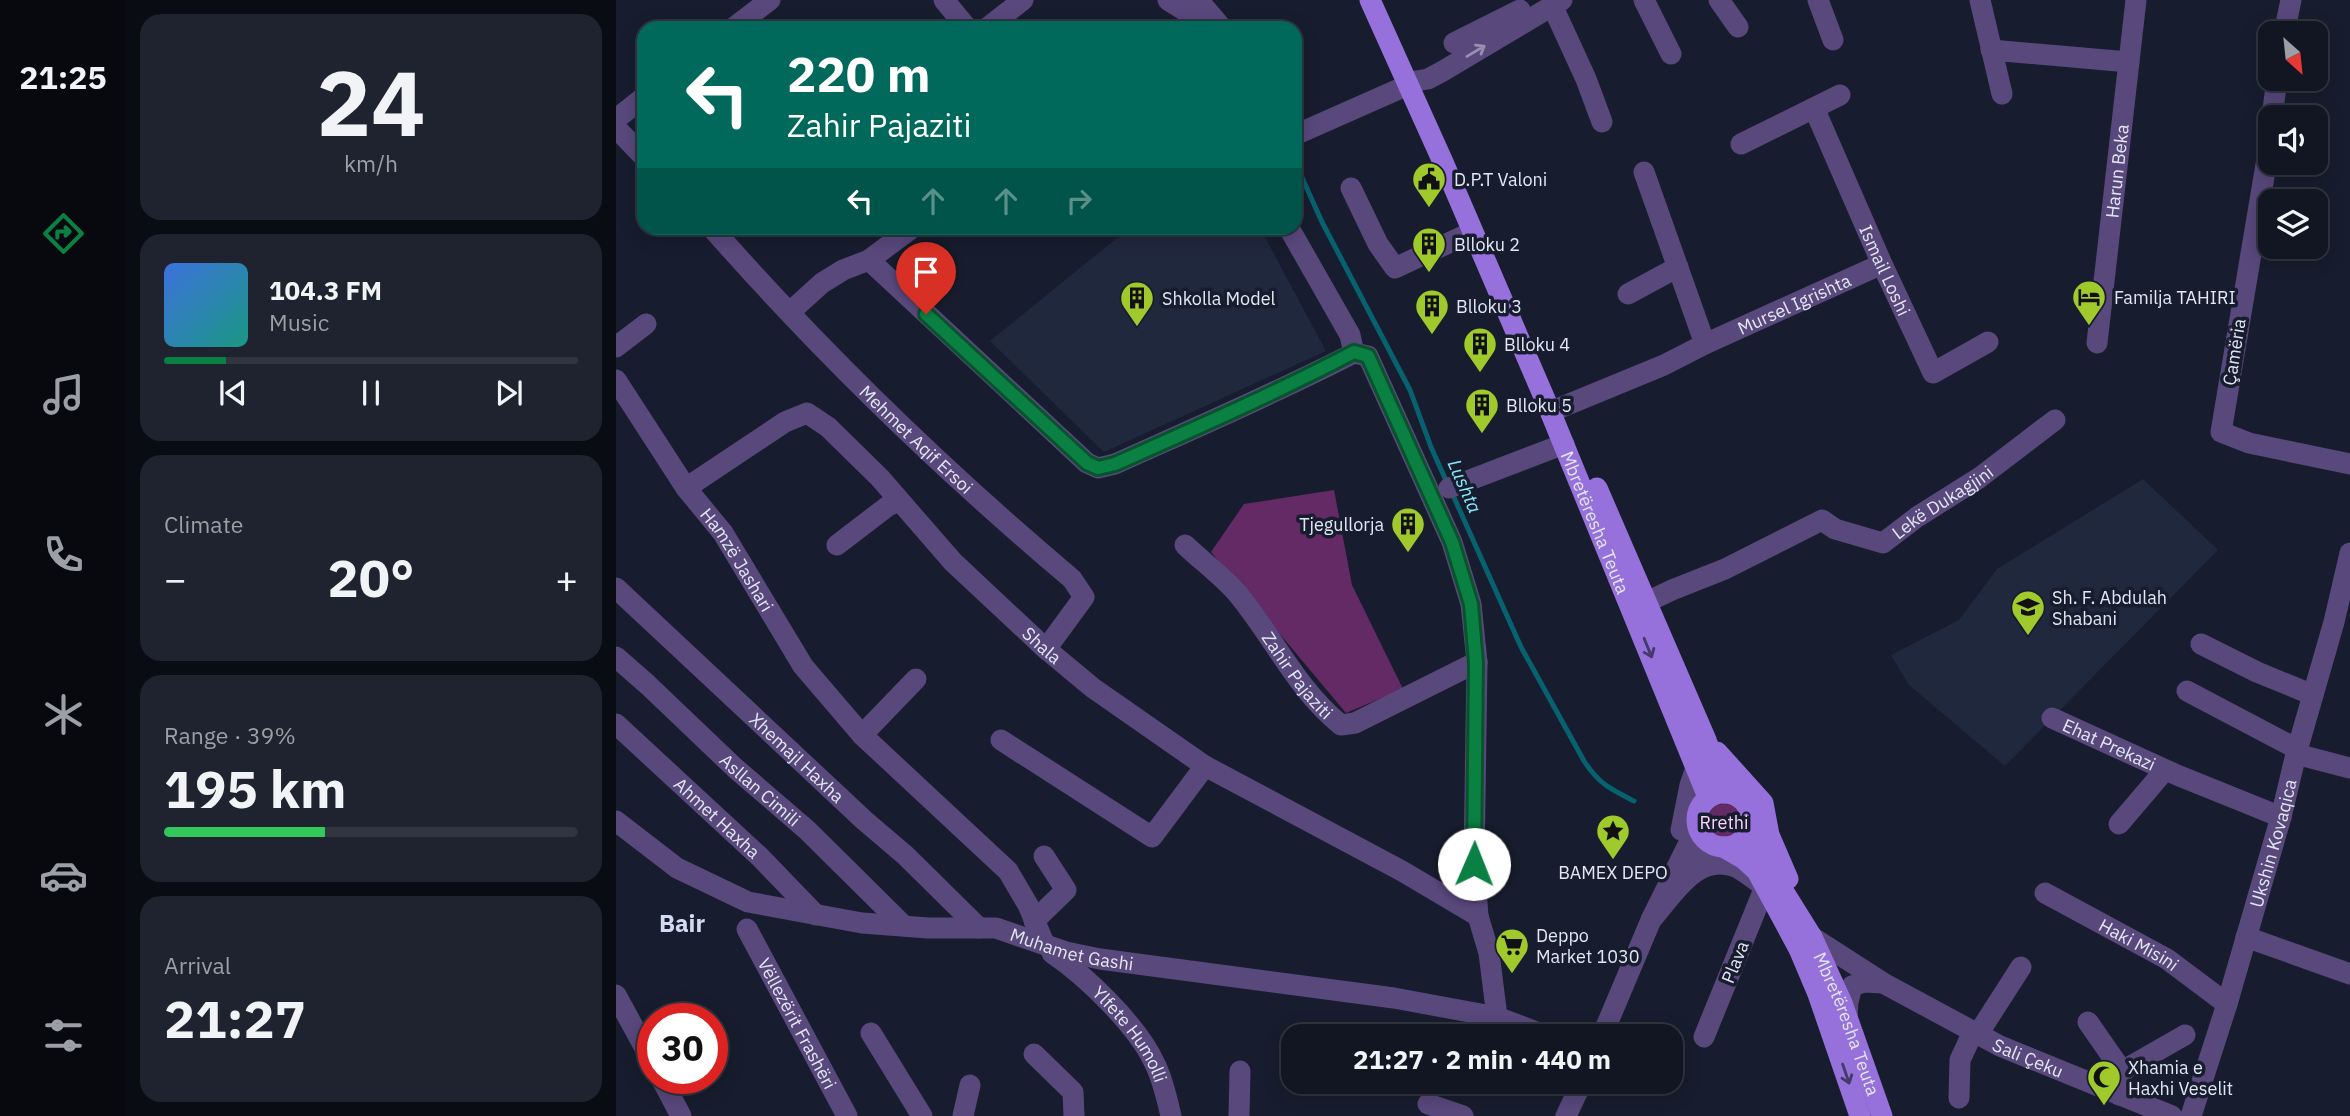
<!DOCTYPE html>
<html lang="en">
<head>
<meta charset="utf-8">
<style>
  :root { --surface:#111622; --page:#1e232f; --text:#f1f3f6; --muted:#9c9fa5; --line:#303540; --accent:#0b8043 }
  body { margin:0; font-family:"IBM Plex Sans",sans-serif; background:var(--page); color:var(--text); height:100vh; display:flex; flex-direction:column; font-size:26px; white-space:nowrap }
  * { box-sizing:border-box; margin:0 }
  p { font-size:23px; color:var(--muted) }
  .icon { flex:none; width:38px; height:38px; fill:none; stroke:currentColor; stroke-width:2; stroke-linecap:round; stroke-linejoin:round }
  .map { position:relative; flex:1; overflow:hidden }
  .panel { display:flex; flex-direction:column; gap:14px; padding:14px; background:#090c13; width:490px }
  .panel>* { flex:none }
  .guide { position:absolute; left:21px; top:21px; width:665px; height:214px; border-radius:21px; box-shadow:0 4px 18px #0003,0 0 0 2px var(--line); background:#00695c; color:#fff; overflow:hidden }
  .needle { width:46px; rotate:153deg }
  .buttons { position:absolute; left:1642px; top:21px; display:grid; gap:14px }
  .buttons a { display:grid; place-items:center; width:70px; height:70px; border-radius:14px; background:var(--surface); box-shadow:0 4px 18px #0003,0 0 0 2px var(--line); font-size:35px }
  .speed { position:absolute; left:21px; top:1003px; display:flex; gap:14px; font-size:35px; font-weight:700; text-align:center }
  .speed>* { display:grid; place-content:center; width:91px; height:91px; border-radius:50%; background:var(--surface); box-shadow:0 4px 18px #0003,0 0 0 2px var(--line); line-height:1 }
  .speed .limit { border:10px solid #d22; background:#fff; color:#111 }
  .pin { position:absolute; display:grid; place-items:center; width:60px; height:60px; color:#fff; margin:-72px -30px; border-radius:50% 50% 50% 0; rotate:-45deg; box-shadow:0 0 7px #0007 }
  .pin .icon { rotate:45deg }
  .me { position:absolute; width:77px; margin:-38px; rotate:1deg; stroke-linejoin:round; filter:drop-shadow(0 0 5px #0008) }
  .turn { display:flex; align-items:center; gap:24px; height:147px; padding:0 35px; font-size:32px }
  .turn .icon { width:91px; height:91px; stroke-width:2.5 }
  .turn b { display:block; font-size:49px; line-height:60px }
  .lanes { display:flex; align-items:center; height:66px; padding:0 35px; background:#0003; justify-content:center; gap:35px; direction:ltr }
  .lanes .off { opacity:.35 }
  .big { font-size:52px; font-weight:800; line-height:1.1 }
  .panel .tile { flex:1; display:flex; flex-direction:column; justify-content:center; gap:10px; min-width:0; padding:0 24px; border-radius:21px; background:var(--page) }
  .panel .dial { align-items:center; gap:0 }
  .dial b { font-size:91px; line-height:1 }
  .song { display:flex; align-items:center; gap:21px }
  .cover { width:84px; height:84px; border-radius:10px; background:linear-gradient(135deg,hsl(220 70% 55%),hsl(170 70% 35%)) }
  .played { height:7px; border-radius:4px; background:linear-gradient(90deg,var(--accent) 15%,var(--line) 15%) }
  .keys { display:flex; justify-content:space-around; direction:ltr }
  .heat { display:flex; justify-content:space-between; align-items:center; font-size:38px; direction:ltr }
  .charge { height:10px; border-radius:5px; background:linear-gradient(90deg,#34c759 39%,var(--line) 0) }
  .trip { position:absolute; left:665px; top:1024px; width:402px; height:70px; border-radius:21px; background:var(--surface); box-shadow:0 4px 18px #0003,0 0 0 2px var(--line); font-weight:800; line-height:70px; text-align:center }
  main { display:flex; flex:1; min-height:0 }
  .tab-bar { display:flex; flex-direction:column; width:126px; justify-content:space-around; align-items:center; background:#07090e; color:var(--muted) }
  .tab-bar .icon { width:49px; height:49px }
  .tab-bar .current { color:var(--accent) }
  .tab-bar b { font-size:32px; color:var(--text) }
  .map>svg:first-child { display:block }
  .built { fill:#20283e }
  .green { fill:#642a65 }
  .lines { fill:none; stroke-linecap:round; stroke-linejoin:round }
  .stream { stroke:#07616e; stroke-width:5 }
  .minor { stroke:#59487c; stroke-width:21 }
  .major { stroke:#9670db; stroke-width:21 }
  .oneway { stroke:#9790b2 }
  .oneway2 { stroke:#433a6b }
  .route-casing { stroke:#07532c; stroke-width:18 }
  .route { stroke:#0b8043; stroke-width:12 }
  .labels { text-anchor:middle; dominant-baseline:central; stroke-width:7; stroke-linejoin:round; paint-order:stroke }
  .street-label { font-size:18px; fill:#e2e7f3; stroke:#171d2e }
  .poi-label { font-size:18px; fill:#e2e7f3; stroke:#171d2e; text-anchor:start }
  .park-label { font-size:18px; fill:#fad5f9; stroke:#171d2e }
  .water-label { font-size:19px; font-style:italic; fill:#89eafc; stroke:#171d2e }
  .district-label { font-size:24px; font-weight:bold; fill:#d2dbf2; stroke:#171d2e }
</style>
</head>
<body>
<main>
<nav class="tab-bar">
<b>21:25</b>
<svg class="icon current" aria-label="directions" viewBox="0 0 24 24"><path d="M12 3l9 9-9 9-9-9zM9 14v-3h6M13 9l2 2-2 2"/></svg>
<svg class="icon" aria-label="music" viewBox="0 0 24 24"><path d="M9 18V5l10-2v13"/><circle cx="6" cy="18" r="3"/><circle cx="16" cy="16" r="3"/></svg>
<svg class="icon" aria-label="phone" viewBox="0 0 24 24"><path d="M5 4h4l2 5-3 2q2 4 5 5l2-3 5 2v4C11 20 4 13 5 4z"/></svg>
<svg class="icon" aria-label="climate" viewBox="0 0 24 24"><path d="M12 3v18M4 7l16 10M4 17L20 7"/></svg>
<svg class="icon" aria-label="car" viewBox="0 0 24 24"><path d="M5 17H2v-5l4-1 3-4h7l3 4 3 1v5h-3M9 17h6M6 11h13"/><circle cx="7" cy="17" r="2"/><circle cx="17" cy="17" r="2"/></svg>
<svg class="icon" aria-label="filters" viewBox="0 0 24 24"><path d="M4 7h16M4 17h16"/><circle cx="9" cy="7" r="2"/><circle cx="15" cy="17" r="2"/></svg>
</nav>
<section class="panel">
<div class="tile dial"><b>24</b><p>km/h</p></div>
<div class="tile">
<div class="song"><i class="cover"></i><div><b>104.3 FM</b><p>Music</p></div></div>
<div class="played"></div>
<div class="keys"><svg class="icon" aria-label="previous" viewBox="0 0 24 24"><path d="M18 5L8 12l10 7zM5 5v14"/></svg><svg class="icon" aria-label="pause" viewBox="0 0 24 24"><path d="M8 5v14M16 5v14"/></svg><svg class="icon" aria-label="next" viewBox="0 0 24 24"><path d="M6 5l10 7-10 7zM19 5v14"/></svg></div>
</div>
<div class="tile"><p>Climate</p>
<div class="heat"><a>−</a><b class="big">20°</b><a>+</a></div>
</div>
<div class="tile"><p>Range · 39%</p><b class="big">195 km</b><div class="charge"></div></div>
<div class="tile"><p>Arrival</p><b class="big">21:27</b></div>
</section>
<div class="map">
<svg width="1734" height="1116" viewBox="0 0 1734 1116">
  <rect width="100%" height="100%" fill="#171d2e"/>
  <!-- built -->
  <path class="built" d="M523,228H644L710,351L488,452L374,341L501,238Z
    M1527,479L1602,550L1389,766L1293,685L1275,655L1343,620L1381,569Z"/>
  <!-- green -->
  <path class="green" d="M718,490L736,585L787,689L730,713L595,552L628,504Z
    M1090 822a18 18 0 1 1 36 0a18 18 0 1 1-36 0Z"/>
  <g class="lines">
    <!-- stream -->
    <path class="stream" d="M679,162L706,222L794,390L815,447L832,485
      M836,493L905,647L968,761C983,784 994,789 1018,801"/>
    <!-- minor -->
    <g class="minor">
      <path d="M328,0L351,28"/>
      <path d="M552,0L571,12L586,28"/>
      <path d="M578,0L589,8L606,28"/>
      <path d="M1028,0L1055,54"/>
      <path d="M1103,0L1122,27"/>
      <path d="M1202,0L1217,40"/>
      <path d="M1364,0L1386,94"/>
      <path d="M936,5L970,79L986,122"/>
      <path d="M117,28L154,0"/>
      <path d="M371,28L407,0"/>
      <path d="M1668,33L1675,0"/>
      <path d="M838,43L904,10"/>
      <path d="M1375,50L1513,62"/>
      <path d="M800,81L812,79L827,71L946,0"/>
      <path id="s1" d="M1198,108L1266,264L1317,373L1372,342"/>
      <path d="M1656,117L1661,79"/>
      <path d="M0,119L28,97"/>
      <path d="M0,128L28,157"/>
      <path d="M679,135L792,85"/>
      <path d="M1654,141L1605,432L1633,443L1734,464"/>
      <path d="M1125,144L1224,95"/>
      <path d="M1028,172L1089,344"/>
      <path d="M735,188L762,244L779,268L856,232"/>
      <path id="s2" d="M96,228C206,353 328,471 456,579L468,597L430,649"/>
      <path d="M673,228L734,335L738,353"/>
      <path d="M253,260L471,463L482,468L499,464C579,428 660,393 738,353L752,356L836,542L855,604L861,662L858,864L862,916L873,953L881,1017"/>
      <path d="M1012,294L1062,267"/>
      <path d="M174,312L206,283L227,270L253,260L296,228"/>
      <path id="s3" d="M1481,343L1520,0"/>
      <path d="M0,347L30,324"/>
      <path id="s4" d="M0,380L70,488L107,533L187,666L246,735L392,871L412,905L428,943"/>
      <path id="s5" d="M946,407L1048,365L1089,344L1266,264"/>
      <path id="s6" d="M70,488L169,422L191,413L212,427L264,478L337,562L430,649L477,688L589,766L786,871L862,916"/>
      <path d="M833,488L948,444"/>
      <path d="M221,545L272,506L283,501"/>
      <path id="s7" d="M569,545C586,561 606,576 621,593C657,636 681,690 725,725L739,723L861,662"/>
      <path id="s8" d="M0,588L249,821L289,855L363,928"/>
      <path id="s9" d="M1016,609L1056,590L1109,569L1206,520L1219,529L1267,543L1301,517L1363,478L1439,420"/>
      <path d="M1585,644L1641,672L1697,695"/>
      <path id="s10" d="M0,657L32,685L119,768L191,830L287,925"/>
      <path d="M1571,691L1681,749"/>
      <path id="s11" d="M1436,718L1561,775L1665,817"/>
      <path id="s12" d="M0,724L144,857L200,915"/>
      <path d="M246,735L300,679"/>
      <path d="M385,740L536,837L589,766"/>
      <path d="M1680,754L1734,768"/>
      <path id="s13" d="M0,821L61,868L132,902L246,923L312,928H380L450,952L484,959L778,998L881,1017L931,1036"/>
      <path d="M1503,824L1549,770"/>
      <path d="M1065,830L1074,785L1080,768"/>
      <path d="M1068,872L1078,856L1097,845"/>
      <path id="s14" d="M1429,893L1551,959L1611,1004"/>
      <path d="M1035,920C1058,894 1082,850 1122,868C1131,873 1140,881 1149,887L1088,1037"/>
      <path d="M418,921L450,890L428,856"/>
      <path id="s15" d="M131,929L231,1116"/>
      <path id="s16" d="M1196,937L1269,984L1384,1046L1556,1116"/>
      <path d="M1630,937L1734,974"/>
      <path id="s17" d="M436,953C470,976 522,1026 539,1064C547,1080 551,1099 555,1116"/>
      <path d="M0,995L37,1063"/>
      <path d="M1231,1017L1232,1002L1236,986L1248,982L1267,983"/>
      <path d="M1472,1022L1506,1071"/>
      <path d="M255,1033L306,1116"/>
      <path d="M1362,1034L1405,967"/>
      <path d="M986,1036L1035,920L1073,843L1081,816"/>
      <path d="M418,1054L457,1092L458,1116"/>
      <path d="M45,1078L65,1116"/>
      <path d="M1503,1095L1506,1071L1569,1035"/>
      <path d="M1343,1098L1344,1060L1357,1032"/>
      <path d="M812,1104L847,1116"/>
      <path d="M347,1116L354,1085"/>
      <path d="M623,1116L624,1071"/>
      <path d="M950,1116L966,1082"/>
      <path id="s18" d="M1575,1116L1611,1004L1665,817L1680,754L1718,622L1734,553"/>
    </g>
    <!-- major -->
    <g class="major">
      <path id="s19" d="M754,0L827,162L934,411L1092,797"/>
      <path d="M981,488L1090,740L1109,793"/>
      <path d="M1101,752L1147,803L1153,835L1172,879"/>
      <circle cx="1108" cy="820" r="27"/>
      <path id="s20" d="M1135,823L1143,852L1196,937L1226,1003L1266,1116"/>
      <path d="M1107,847L1128,859L1141,871L1183,949L1202,994L1244,1116"/>
    </g>
  </g>
  <!-- one-way arrows -->
  <defs><path id="oneway-shaft" d="M-6 0H5M1.5-3L5.5 0L1.5 3" fill="none" stroke-width="1.6" stroke-linecap="round" stroke-linejoin="round" transform="scale(1.75)"/></defs>
  <use class="oneway" href="#oneway-shaft" transform="translate(860 51) rotate(-31)"/>
  <g class="oneway2">
    <use href="#oneway-shaft" transform="translate(1032 648) rotate(68)"/>
    <use href="#oneway-shaft" transform="translate(1230 1074) rotate(71)"/>
  </g>
  <g class="lines">
    <!-- route casing -->
    <g class="route-casing">
      <path id="route" d="M310,314L471,463L482,468L499,464C580,428 660,393 738,352L752,356L836,542L855,604L860,663L858,864"/>
    </g>
    <!-- route -->
    <use href="#route" class="route"/>
  </g>
  <!-- icons -->
  <defs>
    <g id="civic-pin" transform="scale(1.75)"><path d="M0 17L-7.5 6A9.5 9.5 0 1 1 7.5 6Z" fill="#a0c92c" stroke="#171d2e"/><path d="M-.6-6.5H3V-4.5H.6V-3L4-1V1h2V6H-6V1h2V-1L-.6-3ZM-1.2 2.5V6h2.4V2.5Z" fill="#111"/></g>
    <g id="building-pin" transform="scale(1.75)"><path d="M0 17L-7.5 6A9.5 9.5 0 1 1 7.5 6Z" fill="#a0c92c" stroke="#171d2e"/><path d="M-4-6H4V6H1V3H-1V6H-4ZM-2.5-4.3h1.7v1.8h-1.7ZM.8-4.3h1.7v1.8H.8ZM-2.5-1h1.7V.8h-1.7ZM.8-1h1.7V.8H.8Z" fill="#111"/></g>
    <g id="hotel-pin" transform="scale(1.75)"><path d="M0 17L-7.5 6A9.5 9.5 0 1 1 7.5 6Z" fill="#a0c92c" stroke="#171d2e"/><path d="M-6-4.5h1.5V1H6V5H4.5V3h-9V5H-6ZM-4 0a1.8 1.8 0 1 1 3.6 0ZM.5 0V-2.5h3Q6-2.5 6 0Z" fill="#111"/></g>
    <g id="school-pin" transform="scale(1.75)"><path d="M0 17L-7.5 6A9.5 9.5 0 1 1 7.5 6Z" fill="#a0c92c" stroke="#171d2e"/><path d="M0-5L7-2L0 1L-7-2ZM-4 1L0 2.5L4 1V4Q0 6-4 4Z" fill="#111"/></g>
    <g id="sight-pin" transform="scale(1.75)"><path d="M0 17L-7.5 6A9.5 9.5 0 1 1 7.5 6Z" fill="#a0c92c" stroke="#171d2e"/><path d="M0-6L1.8-2.2L6-1.7L2.9 1.2L3.7 5.4L0 3.3L-3.7 5.4L-2.9 1.2L-6-1.7L-1.8-2.2Z" fill="#111"/></g>
    <g id="supermarket-pin" transform="scale(1.75)"><path d="M0 17L-7.5 6A9.5 9.5 0 1 1 7.5 6Z" fill="#a0c92c" stroke="#171d2e"/><path d="M-6-5.5h2.5l.6 2H6L4.5 2H-2.5L-4.4-4H-6ZM-1.5 3.2a1.3 1.3 0 1 0 .1 0ZM3 3.2a1.3 1.3 0 1 0 .1 0Z" fill="#111"/></g>
    <g id="mosque-pin" transform="scale(1.75)"><path d="M0 17L-7.5 6A9.5 9.5 0 1 1 7.5 6Z" fill="#a0c92c" stroke="#171d2e"/><path d="M3.5-4.9A6 6 0 1 0 3.5 4.9A5 5 0 1 1 3.5-4.9Z" fill="#111"/></g>
  </defs>
  <g fill-rule="evenodd">
    <use href="#civic-pin" x="813" y="179"/>
    <use href="#building-pin" x="813" y="244"/>
    <use href="#hotel-pin" x="1473" y="297"/>
    <use href="#building-pin" x="521" y="298"/>
    <use href="#building-pin" x="816" y="306"/>
    <use href="#building-pin" x="864" y="344"/>
    <use href="#building-pin" x="866" y="405"/>
    <use href="#building-pin" x="792" y="524"/>
    <use href="#school-pin" x="1412" y="607"/>
    <use href="#sight-pin" x="997" y="831"/>
    <use href="#supermarket-pin" x="896" y="945"/>
    <use href="#mosque-pin" x="1488" y="1077"/>
  </g>
  <g class="labels">
    <!-- street labels -->
    <g class="street-label">
      <text stroke="none"><textPath href="#s3" startOffset="173">Harun Beka</textPath></text>
      <text stroke="none"><textPath href="#s1" startOffset="177">Ismail Loshi</textPath></text>
      <text stroke="none"><textPath href="#s5" startOffset="254">Mursel Igrishta</textPath></text>
      <text transform="translate(1618 352) rotate(-81)">Çamëria</text>
      <text stroke="none"><textPath href="#s2" startOffset="294">Mehmet Aqif Ersoi</textPath></text>
      <text stroke="none"><textPath href="#s9" startOffset="348">Lekë Dukagjini</textPath></text>
      <text stroke="none"><textPath href="#s19" startOffset="569">Mbretëresha Teuta</textPath></text>
      <text stroke="none"><textPath href="#s4" startOffset="217">Hamzë Jashari</textPath></text>
      <text stroke="none"><textPath href="#s6" startOffset="474">Shala</textPath></text>
      <text stroke="none"><textPath href="#s7" startOffset="173">Zahir Pajaziti</textPath></text>
      <text stroke="none"><textPath href="#s11" startOffset="63">Ehat Prekazi</textPath></text>
      <text stroke="none"><textPath href="#s8" startOffset="248">Xhemajl Haxha</textPath></text>
      <text stroke="none"><textPath href="#s10" startOffset="196">Asllan Cimili</textPath></text>
      <text stroke="none"><textPath href="#s12" startOffset="138">Ahmet Haxha</textPath></text>
      <text stroke="none"><textPath href="#s18" startOffset="285">Ukshin Kovaqica</textPath></text>
      <text stroke="none"><textPath href="#s14" startOffset="107">Haki Misini</textPath></text>
      <text stroke="none"><textPath href="#s13" startOffset="485">Muhamet Gashi</textPath></text>
      <text transform="translate(1119 962) rotate(-68)">Plava</text>
      <text stroke="none"><textPath href="#s15" startOffset="107">Vëllezërit Frashëri</textPath></text>
      <text stroke="none"><textPath href="#s20" startOffset="224">Mbretëresha Teuta</textPath></text>
      <text stroke="none"><textPath href="#s17" startOffset="114">Ylfete Humolli</textPath></text>
      <text stroke="none"><textPath href="#s16" startOffset="248">Sali Çeku</textPath></text>
    </g>
    <!-- poi labels -->
    <g class="poi-label">
      <text x="838" y="179">D.P.T Valoni</text>
      <text x="838" y="244">Blloku 2</text>
      <text x="1498" y="297">Familja TAHIRI</text>
      <text x="546" y="298">Shkolla Model</text>
      <text x="840" y="306">Blloku 3</text>
      <text x="888" y="344">Blloku 4</text>
      <text x="890" y="405">Blloku 5</text>
      <text x="768" y="524" text-anchor="end">Tjegullorja</text>
      <text x="1436" y="597">Sh. F. Abdulah<tspan x="1436" dy="21">Shabani</tspan></text>
      <text x="997" y="872" text-anchor="middle">BAMEX DEPO</text>
      <text x="920" y="935">Deppo<tspan x="920" dy="21">Market 1030</tspan></text>
      <text x="1512" y="1067">Xhamia e<tspan x="1512" dy="21">Haxhi Veselit</tspan></text>
    </g>
    <!-- park labels -->
    <g class="park-label">
      <text x="1108" y="822">Rrethi</text>
    </g>
    <!-- water labels -->
    <g class="water-label">
      <text transform="translate(849 486) rotate(66)">Lushta</text>
    </g>
    <!-- district labels -->
    <g class="district-label">
      <text x="66" y="923">Bair</text>
    </g>
  </g>
</svg>
<div class="buttons">
<a><svg class="needle" viewBox="-14 -14 28 28"><path d="M0-13l5 13h-10z" fill="#e53935"/><path d="M0 13l5-13h-10z" fill="#9c9fa5"/></svg></a>
<a><svg class="icon" aria-label="sound" viewBox="0 0 24 24"><path d="M4 9h4l5-4v14l-5-4H4zM17 9q2 3 0 6"/></svg></a>
<a><svg class="icon" aria-label="layers" viewBox="0 0 24 24"><path d="M12 4l9 5-9 5-9-5zM3 14l9 5 9-5"/></svg></a>
</div>
<div class="speed"><div class="limit">30</div></div>
<div class="pin" style="left:310px;top:314px;background:#d93025"><svg class="icon" aria-label="arrive" viewBox="0 0 24 24"><path d="M6 21V4h12l-3 4 3 4H6"/></svg></div>
<svg class="me" style="left:858px;top:864px" viewBox="-20 -20 40 40"><circle r="19" fill="#fff"/><path d="M0-13L10 11 0 6-10 11z" fill="#0b8043"/></svg>
<div class="trip">21:27 · 2 min · 440 m</div>
<div class="guide">
<div class="turn"><svg class="icon" aria-label="left" viewBox="0 0 24 24"><path d="M17 20v-9H6M10 6l-5 5 5 5"/></svg><div><b>220 m</b>Zahir Pajaziti</div></div>
<div class="lanes"><svg class="icon" aria-label="left" viewBox="0 0 24 24"><path d="M17 20v-9H6M10 6l-5 5 5 5"/></svg><svg class="icon off" aria-label="ahead" viewBox="0 0 24 24"><path d="M12 20V5M6 11l6-6 6 6"/></svg><svg class="icon off" aria-label="ahead" viewBox="0 0 24 24"><path d="M12 20V5M6 11l6-6 6 6"/></svg><svg class="icon off" aria-label="right" viewBox="0 0 24 24"><path d="M7 20v-9h11M14 6l5 5-5 5"/></svg></div>
</div>
</div>
</main>
</body>
</html>
